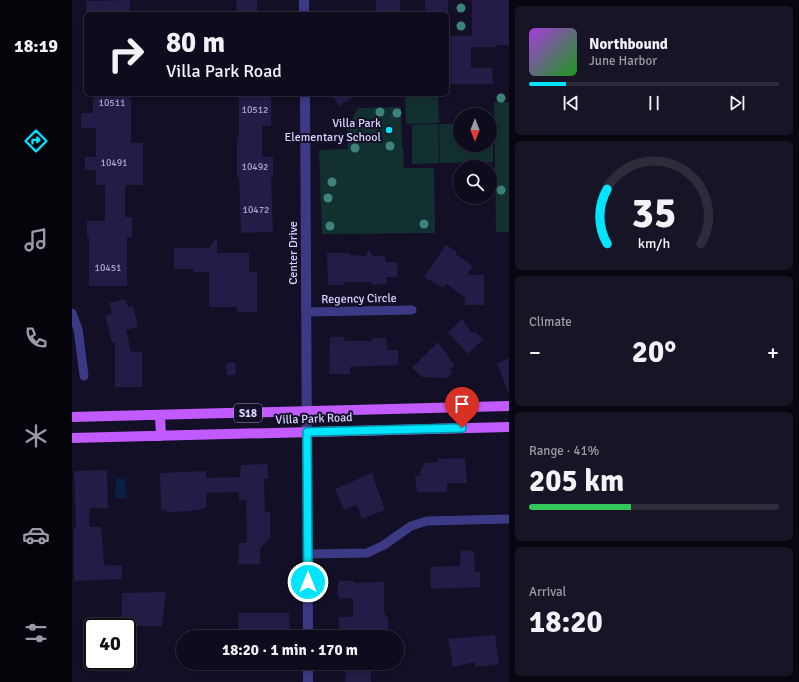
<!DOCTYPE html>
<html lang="en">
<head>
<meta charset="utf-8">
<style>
  :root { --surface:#0e0b1c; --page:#171425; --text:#f1f3f6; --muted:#9b9ba3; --line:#2e2b3b; --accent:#00e5ff }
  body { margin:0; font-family:Signika,sans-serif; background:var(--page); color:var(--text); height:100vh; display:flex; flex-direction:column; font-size:15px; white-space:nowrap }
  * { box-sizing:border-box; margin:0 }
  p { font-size:13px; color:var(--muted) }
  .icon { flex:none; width:22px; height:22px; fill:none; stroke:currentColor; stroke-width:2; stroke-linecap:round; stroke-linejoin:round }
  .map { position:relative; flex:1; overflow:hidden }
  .drawer { display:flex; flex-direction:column; gap:6px; padding:6px; background:#08060f; width:290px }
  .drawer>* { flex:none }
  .banner { position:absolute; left:12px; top:12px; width:365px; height:84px; border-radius:6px; box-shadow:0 2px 6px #0003,0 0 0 1px var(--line); background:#0e0b1c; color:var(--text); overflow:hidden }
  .needle { width:26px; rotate:180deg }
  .controls { position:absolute; left:381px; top:108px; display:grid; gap:8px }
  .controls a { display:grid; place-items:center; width:44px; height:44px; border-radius:50%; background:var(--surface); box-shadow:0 2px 6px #0003,0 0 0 1px var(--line); font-size:20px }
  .speed { position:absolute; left:12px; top:618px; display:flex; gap:8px; font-size:20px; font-weight:700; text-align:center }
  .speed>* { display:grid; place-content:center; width:52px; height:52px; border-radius:50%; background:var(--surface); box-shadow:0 2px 6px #0003,0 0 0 1px var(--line); line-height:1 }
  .speed .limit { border:2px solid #111; border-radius:6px; background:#fff; color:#111 }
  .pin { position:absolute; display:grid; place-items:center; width:34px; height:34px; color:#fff; margin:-41px -17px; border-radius:50% 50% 50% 0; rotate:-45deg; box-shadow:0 0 4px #0007 }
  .pin .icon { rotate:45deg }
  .me { position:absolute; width:44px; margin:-22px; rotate:0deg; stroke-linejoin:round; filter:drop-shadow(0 0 3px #0008) }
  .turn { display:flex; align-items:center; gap:14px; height:84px; padding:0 16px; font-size:18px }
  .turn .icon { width:52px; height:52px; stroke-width:2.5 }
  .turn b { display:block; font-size:28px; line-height:34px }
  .big { font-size:30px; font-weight:700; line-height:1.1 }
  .drawer .tile { flex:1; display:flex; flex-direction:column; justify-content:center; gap:6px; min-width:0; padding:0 14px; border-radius:6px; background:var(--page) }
  .drawer .dial { align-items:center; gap:0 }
  .dial svg { height:104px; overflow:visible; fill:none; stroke:var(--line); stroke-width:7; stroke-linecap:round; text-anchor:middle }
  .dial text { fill:var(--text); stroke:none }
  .song { display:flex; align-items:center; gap:12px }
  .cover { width:48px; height:48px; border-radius:6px; background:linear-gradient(135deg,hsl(280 70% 55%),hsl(120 70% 35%)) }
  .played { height:4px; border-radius:2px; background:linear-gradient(90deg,var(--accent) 15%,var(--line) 15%) }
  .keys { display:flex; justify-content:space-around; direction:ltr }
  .heat { display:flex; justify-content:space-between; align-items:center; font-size:22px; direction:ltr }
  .charge { height:6px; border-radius:3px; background:linear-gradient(90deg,#34c759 41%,var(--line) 0) }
  .trip { position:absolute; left:104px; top:630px; width:228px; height:40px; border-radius:20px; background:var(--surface); box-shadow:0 2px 6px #0003,0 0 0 1px var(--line); font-weight:700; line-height:40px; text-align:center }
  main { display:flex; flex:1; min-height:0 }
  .menu { display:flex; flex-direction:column; width:72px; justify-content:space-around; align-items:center; background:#06040b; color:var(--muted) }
  .menu .icon { width:28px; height:28px }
  .menu .active { color:var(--accent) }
  .menu b { font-size:18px; color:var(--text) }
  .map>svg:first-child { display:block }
  .green { fill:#12302f }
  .water { fill:#0a1f44 }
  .building { fill:#241b47 }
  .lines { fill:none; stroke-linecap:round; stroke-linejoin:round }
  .minor { stroke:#3d3a85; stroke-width:9 }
  .tertiary { stroke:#3d3a85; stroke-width:10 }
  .primary { stroke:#c25bff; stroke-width:10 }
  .tree { fill:#3d827b }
  .route-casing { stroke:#0095a6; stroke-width:10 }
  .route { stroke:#00e5ff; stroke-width:7 }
  .poi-dot { fill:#00e5ff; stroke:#130f26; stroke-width:1.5 }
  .labels { text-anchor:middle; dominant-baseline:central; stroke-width:4; stroke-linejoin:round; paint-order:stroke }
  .number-label { font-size:10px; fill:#aca6d1 }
  .shield { fill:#130f26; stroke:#9e99be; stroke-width:1 }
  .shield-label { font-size:11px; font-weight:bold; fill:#d9d4ff }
  .poi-label { font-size:12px; fill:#d9d4ff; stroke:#130f26; text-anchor:end }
  .street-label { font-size:12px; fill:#d9d4ff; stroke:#130f26 }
</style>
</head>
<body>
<main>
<nav class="menu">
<b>18:19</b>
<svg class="icon active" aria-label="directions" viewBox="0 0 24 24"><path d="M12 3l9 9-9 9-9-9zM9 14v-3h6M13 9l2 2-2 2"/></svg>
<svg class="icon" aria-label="music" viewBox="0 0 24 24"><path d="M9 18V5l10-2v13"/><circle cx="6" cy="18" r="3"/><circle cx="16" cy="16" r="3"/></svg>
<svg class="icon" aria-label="phone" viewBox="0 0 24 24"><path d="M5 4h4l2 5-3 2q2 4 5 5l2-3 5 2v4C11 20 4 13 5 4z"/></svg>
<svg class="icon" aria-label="climate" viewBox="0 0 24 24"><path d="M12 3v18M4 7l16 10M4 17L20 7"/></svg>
<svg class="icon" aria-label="car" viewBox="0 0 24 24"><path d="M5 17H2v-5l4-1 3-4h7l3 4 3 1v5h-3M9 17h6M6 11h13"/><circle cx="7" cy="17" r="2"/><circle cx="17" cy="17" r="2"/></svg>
<svg class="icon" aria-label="filters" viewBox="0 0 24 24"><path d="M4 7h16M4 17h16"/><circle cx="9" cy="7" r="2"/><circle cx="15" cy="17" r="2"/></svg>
</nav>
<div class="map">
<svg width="437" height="682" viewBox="0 0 437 682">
  <rect width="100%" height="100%" fill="#130f26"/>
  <!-- green -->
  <path class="green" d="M333,94H366L367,123L334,124Z
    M422,102H437V232H424Z
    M329,107L330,148H331L332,168H362L363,233L250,234L247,150L276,149L275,129L286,108Z
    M418,123H421V162L368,163L367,124H388V145H418Z
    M366,124L367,163L340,164V125Z"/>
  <!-- water -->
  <path class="water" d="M44,478L53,479L54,498H43Z"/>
  <!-- building -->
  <path class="building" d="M58,0V14H14V1Z
    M165,0H185V14H164Z
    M304,0H328V14H304Z
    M353,0H376V14H353Z
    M400,0H437V45H425V47H399V68H420L421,84H375V36H400Z
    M21,94H59V143H71V185H53V217H60V237H55V286H17V237H15V221H33V185H24V170H13V157H24V128H9V113H21Z
    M167,94H199V126H190V157H201V177H199L201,232L169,233L167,177H165V137H167Z
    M259,94H287L267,106Z
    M145,237V253H177V272H185V312H165V307H137V272H122V269H102V248H137Z
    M374,245L384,251V254L401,266L395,275H412V305H393V298L375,284L371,288L352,277Z
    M297,250L301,256H313L314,262H325L326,277H314L315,284L300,285V282H272V285H256L255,253H277L278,255L293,256Z
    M53,299L56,307L61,306L66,327L54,330L59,352H70V387H43V342L40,343L33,316L40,314L37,303Z
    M390,319L400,333L402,331L411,339L396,354L376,333Z
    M258,337H272L273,341H300V338H314L315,350H326V365L278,367V374H257Z
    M366,342L383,366L379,368L380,373L375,378L350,377L340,368Z
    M437,358V393H436L425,363Z
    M163,362L164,375H155L154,363Z
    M393,458L395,483H375V492H345L343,476H348L349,469L353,463L366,462V459Z
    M195,464L196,479H192L193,512H198V538L188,548V564H166L167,543H175L174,500L167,501V492L134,493V508L119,511L96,512L89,509L88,473L134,471V478L168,477L169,465Z
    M35,470L36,508H18L17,527H29L32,565L50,566V579L2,581V528H4L2,471Z
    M300,473L313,510L290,519L285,505L272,510L263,489Z
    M389,550L402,551L403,572H408V587L359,589L358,567L388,566Z
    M267,581H282V583L312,582V612H313V617H316V629H300V633L267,631V617H281V598L267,599V595H265Z
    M94,592L90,626H50V593Z
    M166,613H217L218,637H167Z
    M423,635L427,664L403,667V662L381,667L376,639Z
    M274,663H299V682H273Z"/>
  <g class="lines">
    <!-- minor -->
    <path class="minor" d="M234,312L340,310
      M0,313L6,329L12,376
      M236,554L295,553L312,545L339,526L355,521L437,519"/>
    <!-- tertiary -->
    <path class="tertiary" d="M232,0V14
      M233,94L236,637
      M236,663V682"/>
    <!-- primary -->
    <path class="primary" d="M88,415L89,436
      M0,417L437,406
      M0,438L437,427"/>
  </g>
  <!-- trees -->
  <g class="tree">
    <circle cx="389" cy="8" r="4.5"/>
    <circle cx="389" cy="26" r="4.5"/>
    <circle cx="429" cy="98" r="4.5"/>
    <circle cx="308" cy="112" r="4.5"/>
    <circle cx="325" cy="113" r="4.5"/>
    <circle cx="318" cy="146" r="4.5"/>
    <circle cx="283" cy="148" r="4.5"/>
    <circle cx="260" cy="182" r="4.5"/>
    <circle cx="429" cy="190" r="4.5"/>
    <circle cx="256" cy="198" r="4.5"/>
    <circle cx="352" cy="224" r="4.5"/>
    <circle cx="258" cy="226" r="4.5"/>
  </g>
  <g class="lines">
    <!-- route casing -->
    <g class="route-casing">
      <path id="route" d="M236,582L235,432L390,428"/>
    </g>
    <!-- route -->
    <use href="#route" class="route"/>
  </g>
  <!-- markers -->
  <circle class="poi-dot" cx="317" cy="130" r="4"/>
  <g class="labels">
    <!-- number labels -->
    <g class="number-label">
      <text x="40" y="103">10511</text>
      <text x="183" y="110">10512</text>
      <text x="42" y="163">10491</text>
      <text x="183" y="167">10492</text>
      <text x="184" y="210">10472</text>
      <text x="36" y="268">10451</text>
    </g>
    <!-- shield labels -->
    <rect class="shield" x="162" y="404" width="28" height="18" rx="3"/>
    <g class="shield-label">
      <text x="176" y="413">S18</text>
    </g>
    <!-- poi labels -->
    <g class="poi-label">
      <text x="309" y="123">Villa Park<tspan x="309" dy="14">Elementary School</tspan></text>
    </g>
    <!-- street labels -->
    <g class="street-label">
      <text transform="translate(221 253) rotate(-90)">Center Drive</text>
      <text transform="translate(287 299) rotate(-1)">Regency Circle</text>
      <text transform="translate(242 419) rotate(-2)">Villa Park Road</text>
    </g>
  </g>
</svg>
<div class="controls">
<a><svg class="needle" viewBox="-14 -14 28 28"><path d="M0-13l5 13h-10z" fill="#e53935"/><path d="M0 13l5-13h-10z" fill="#9b9ba3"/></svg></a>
<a><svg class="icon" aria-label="search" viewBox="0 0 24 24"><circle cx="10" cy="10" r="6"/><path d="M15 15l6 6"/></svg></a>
</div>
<div class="speed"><div class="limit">40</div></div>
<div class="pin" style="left:390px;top:428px;background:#d93025"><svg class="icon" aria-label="arrive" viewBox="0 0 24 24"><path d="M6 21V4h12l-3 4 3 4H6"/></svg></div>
<svg class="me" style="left:236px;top:582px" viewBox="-20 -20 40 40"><circle r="17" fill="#00e5ff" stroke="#fff" stroke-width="3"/><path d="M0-11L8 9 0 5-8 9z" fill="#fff"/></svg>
<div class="trip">18:20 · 1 min · 170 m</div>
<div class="banner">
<div class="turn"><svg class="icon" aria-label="right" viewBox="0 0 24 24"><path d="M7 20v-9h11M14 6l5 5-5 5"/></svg><div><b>80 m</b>Villa Park Road</div></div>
</div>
</div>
<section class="drawer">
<div class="tile">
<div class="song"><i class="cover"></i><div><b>Northbound</b><p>June Harbor</p></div></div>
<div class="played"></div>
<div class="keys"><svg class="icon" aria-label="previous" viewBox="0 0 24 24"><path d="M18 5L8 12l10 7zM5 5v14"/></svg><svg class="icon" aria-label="pause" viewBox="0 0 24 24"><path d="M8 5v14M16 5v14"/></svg><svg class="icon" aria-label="next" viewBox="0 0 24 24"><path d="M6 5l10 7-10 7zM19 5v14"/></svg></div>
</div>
<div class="tile dial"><svg viewBox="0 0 100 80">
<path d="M14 69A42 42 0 1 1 86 69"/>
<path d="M14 69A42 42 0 0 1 14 27" stroke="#00e5ff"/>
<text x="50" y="56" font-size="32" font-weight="700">35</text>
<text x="50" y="72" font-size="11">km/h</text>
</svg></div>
<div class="tile"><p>Climate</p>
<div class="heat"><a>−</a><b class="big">20°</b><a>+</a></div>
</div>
<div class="tile"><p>Range · 41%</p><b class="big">205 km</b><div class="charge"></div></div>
<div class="tile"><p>Arrival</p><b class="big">18:20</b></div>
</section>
</main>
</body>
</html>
